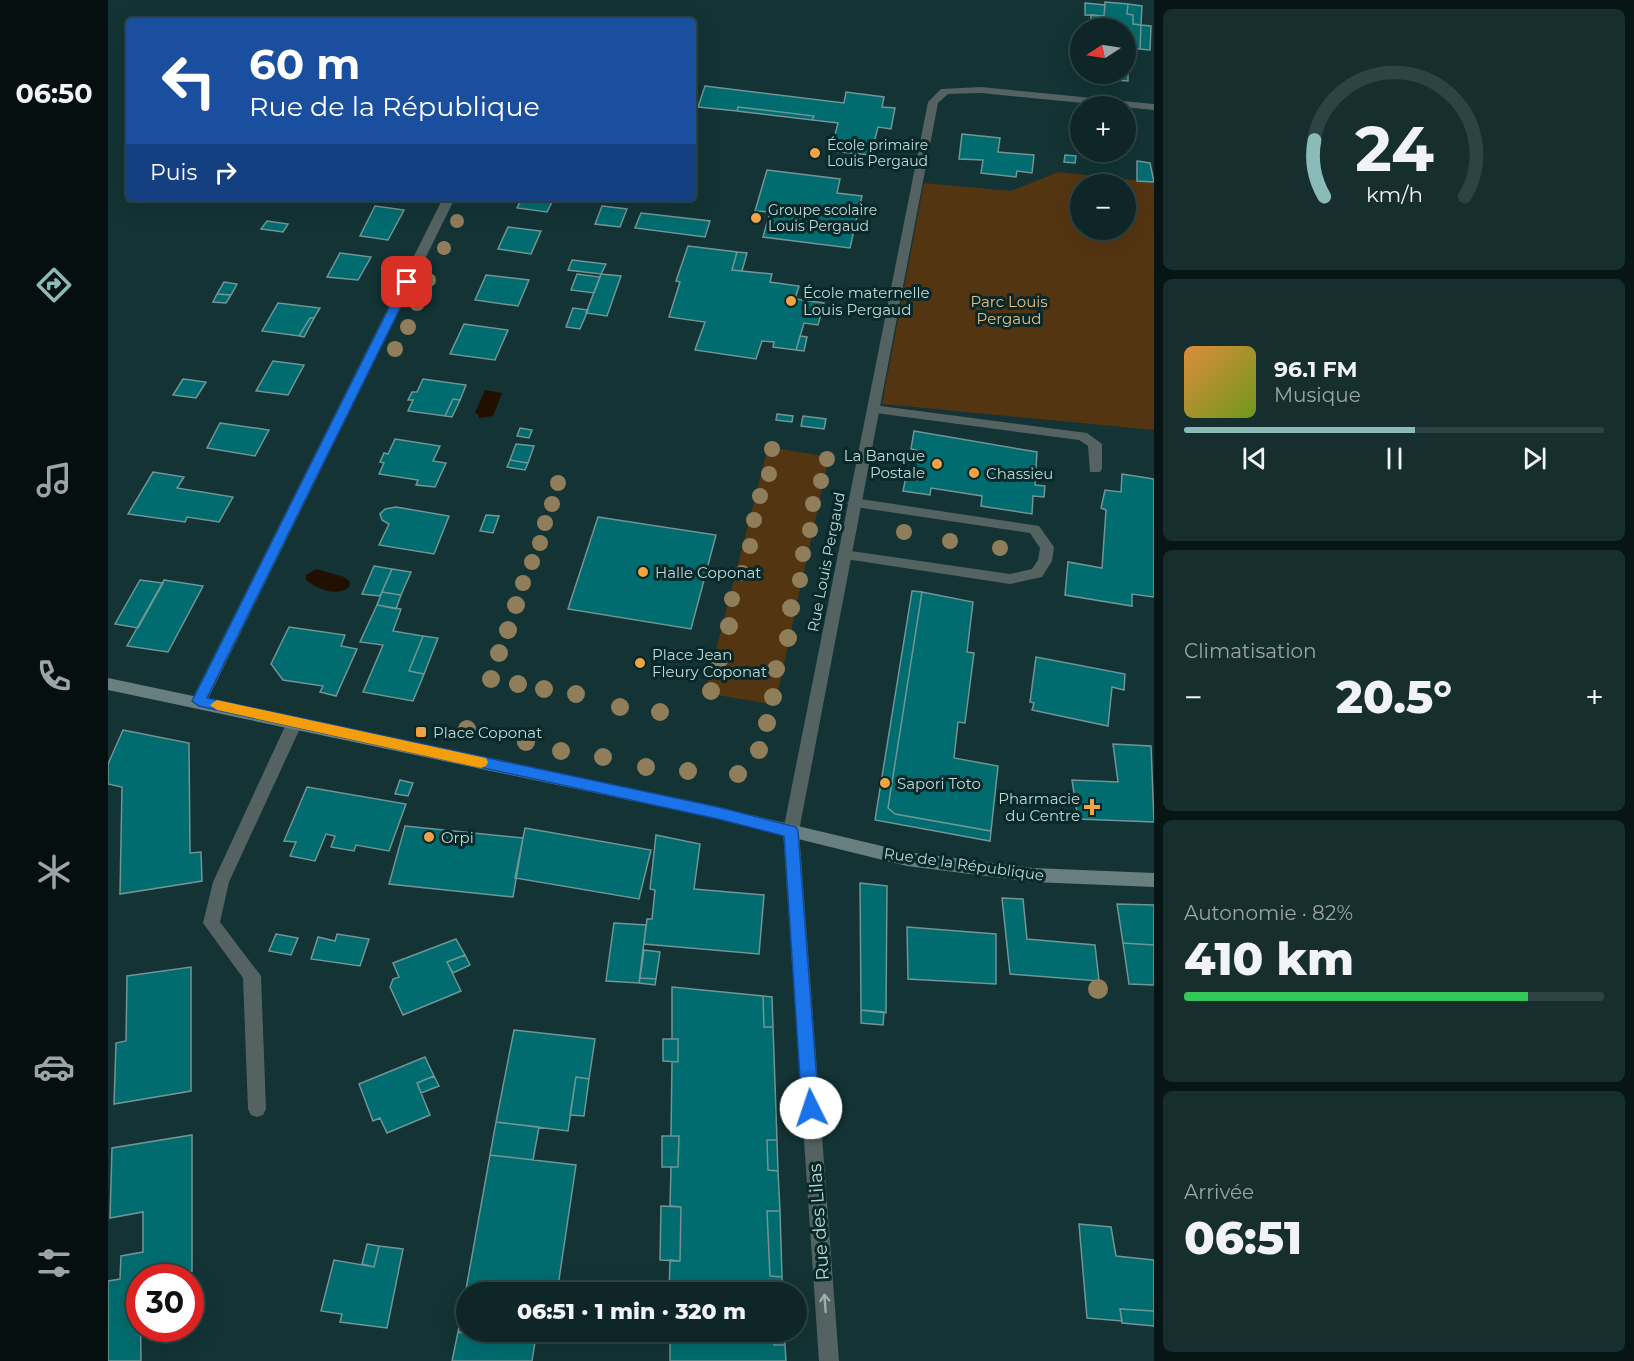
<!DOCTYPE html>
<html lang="fr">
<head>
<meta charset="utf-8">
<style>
  :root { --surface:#0e2627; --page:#172e2f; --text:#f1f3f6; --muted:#9ba5a7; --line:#2e4344; --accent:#8bbbb9 }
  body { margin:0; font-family:Montserrat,sans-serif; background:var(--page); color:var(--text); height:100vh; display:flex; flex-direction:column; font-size:22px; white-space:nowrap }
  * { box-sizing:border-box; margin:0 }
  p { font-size:20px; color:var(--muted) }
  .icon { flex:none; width:33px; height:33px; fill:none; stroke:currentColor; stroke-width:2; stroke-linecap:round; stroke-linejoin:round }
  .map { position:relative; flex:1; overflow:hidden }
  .side { display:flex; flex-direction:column; gap:9px; padding:9px; background:#081515; width:480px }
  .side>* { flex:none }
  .hud { position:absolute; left:18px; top:18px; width:570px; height:183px; border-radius:6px; box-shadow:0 6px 24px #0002,0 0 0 2px var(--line); background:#1a4fa0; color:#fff; overflow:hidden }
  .needle { width:39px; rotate:258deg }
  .buttons { position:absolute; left:962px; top:18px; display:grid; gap:12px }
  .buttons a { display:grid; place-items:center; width:66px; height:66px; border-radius:50%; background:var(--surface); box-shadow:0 6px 24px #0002,0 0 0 2px var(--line); font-size:30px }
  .speed { position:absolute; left:18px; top:1264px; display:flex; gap:12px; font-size:30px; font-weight:700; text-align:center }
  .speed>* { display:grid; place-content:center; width:78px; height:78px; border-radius:50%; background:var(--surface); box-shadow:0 6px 24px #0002,0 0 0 2px var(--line); line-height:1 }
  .speed .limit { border:9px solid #d22; background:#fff; color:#111 }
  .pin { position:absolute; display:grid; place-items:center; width:51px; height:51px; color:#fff; margin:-26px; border-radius:12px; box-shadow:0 3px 9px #0006 }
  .me { position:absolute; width:66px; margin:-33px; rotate:356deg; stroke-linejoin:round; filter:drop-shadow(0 0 4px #0008) }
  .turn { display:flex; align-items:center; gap:21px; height:126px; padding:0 24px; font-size:27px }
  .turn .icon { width:78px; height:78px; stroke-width:2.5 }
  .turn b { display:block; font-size:42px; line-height:51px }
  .then { display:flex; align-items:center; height:57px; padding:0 24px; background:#0003; gap:12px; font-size:22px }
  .big { font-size:45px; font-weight:800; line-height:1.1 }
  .side .widget { flex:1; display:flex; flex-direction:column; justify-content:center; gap:9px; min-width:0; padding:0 21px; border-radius:9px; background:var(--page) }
  .side .dial { align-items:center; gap:0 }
  .dial svg { height:156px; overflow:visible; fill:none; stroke:var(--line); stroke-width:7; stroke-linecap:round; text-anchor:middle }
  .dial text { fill:var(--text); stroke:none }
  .song { display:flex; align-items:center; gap:18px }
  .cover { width:72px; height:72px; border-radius:9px; background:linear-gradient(135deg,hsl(30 70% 55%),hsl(80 70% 35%)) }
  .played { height:6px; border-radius:3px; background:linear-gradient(90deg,var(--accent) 55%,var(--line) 55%) }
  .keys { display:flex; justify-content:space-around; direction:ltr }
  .heat { display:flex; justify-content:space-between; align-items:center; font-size:33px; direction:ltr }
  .charge { height:9px; border-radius:4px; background:linear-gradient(90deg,#34c759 82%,var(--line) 0) }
  .trip { position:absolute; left:348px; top:1282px; width:351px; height:60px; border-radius:30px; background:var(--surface); box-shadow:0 6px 24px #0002,0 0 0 2px var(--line); font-weight:800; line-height:60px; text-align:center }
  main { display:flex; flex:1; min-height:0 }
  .tab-bar { display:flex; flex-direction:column; width:108px; justify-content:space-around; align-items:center; background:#060f10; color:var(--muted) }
  .tab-bar .icon { width:42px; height:42px }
  .tab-bar .selected { color:var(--accent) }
  .tab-bar b { font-size:27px; color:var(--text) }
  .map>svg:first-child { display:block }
  .green { fill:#543512; fill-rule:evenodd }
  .water { fill:#211001 }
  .building { fill:#006c6f; stroke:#729495; stroke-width:1.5 }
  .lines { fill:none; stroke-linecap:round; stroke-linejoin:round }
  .lane { fill:#546262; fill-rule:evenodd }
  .street { fill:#546262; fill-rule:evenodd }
  .secondary { fill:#697f7f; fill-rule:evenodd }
  .tree { fill:#907d5a }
  .oneway { stroke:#9dadae }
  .route { fill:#1a73e8; stroke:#114b97; stroke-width:1.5 }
  .slow { fill:#f59e0b }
  .poi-dot { fill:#f4a344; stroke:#07292a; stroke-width:2 }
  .labels { text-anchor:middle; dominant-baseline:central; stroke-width:6; stroke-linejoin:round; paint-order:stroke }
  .far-poi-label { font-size:14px; fill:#c5d6d7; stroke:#07292a; text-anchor:start }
  .poi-label { font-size:15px; fill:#c5d6d7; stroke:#07292a; text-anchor:start }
  .park-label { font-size:15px; fill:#f6ba7a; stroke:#07292a }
  .street-label { font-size:15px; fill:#c5d6d7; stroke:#07292a }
  .near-street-label { font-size:18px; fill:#c5d6d7; stroke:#07292a }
</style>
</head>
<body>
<main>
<nav class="tab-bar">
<b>06:50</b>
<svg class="icon selected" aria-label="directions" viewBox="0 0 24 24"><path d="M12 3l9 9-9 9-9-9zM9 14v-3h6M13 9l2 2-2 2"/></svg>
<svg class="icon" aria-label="music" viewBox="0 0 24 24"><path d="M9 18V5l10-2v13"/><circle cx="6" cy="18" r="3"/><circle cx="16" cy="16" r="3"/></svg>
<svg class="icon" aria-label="phone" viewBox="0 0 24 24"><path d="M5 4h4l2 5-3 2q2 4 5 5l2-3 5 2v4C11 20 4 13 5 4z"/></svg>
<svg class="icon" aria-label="climate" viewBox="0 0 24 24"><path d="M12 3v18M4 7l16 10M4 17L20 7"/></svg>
<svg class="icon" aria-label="car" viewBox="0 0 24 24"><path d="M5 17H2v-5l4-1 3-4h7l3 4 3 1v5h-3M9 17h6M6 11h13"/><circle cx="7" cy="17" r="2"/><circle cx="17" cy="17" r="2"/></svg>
<svg class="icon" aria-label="filters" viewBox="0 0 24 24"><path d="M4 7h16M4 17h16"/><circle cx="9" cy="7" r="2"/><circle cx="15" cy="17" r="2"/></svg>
</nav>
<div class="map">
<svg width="1046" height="1361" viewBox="0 0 1046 1361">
  <rect width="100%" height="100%" fill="#133334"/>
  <!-- green -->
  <path class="green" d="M950,172L1046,182V430L774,404L816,183L903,191ZM972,184H1017V230H972Z
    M660,447L721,457L667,705L597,693Z"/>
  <!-- water -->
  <path class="water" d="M377,390L394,393L385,416L371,418L370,414L367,413Z
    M208,569L236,577L242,582L241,587C230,597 208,589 198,580V575Z"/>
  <!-- building -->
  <path class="building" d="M997,2L1020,4L1019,14L1025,15V24L1033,25L1032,49L1017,48V28H982L983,15L996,16Z
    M977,3L997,5L996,16L977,15Z
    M1020,4L1034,6L1033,25L1025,24V15L1019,14Z
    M1033,25L1043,26L1042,50L1032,49Z
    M1017,62H1020V81L979,78V74H1017Z
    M597,86L736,103L738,92L776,97L774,107L787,108L783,129L770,127L763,155L723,151L730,123L704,120L706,116L630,107L629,111L590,107Z
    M630,107L706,116L704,120L629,111Z
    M854,134L892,138L890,152L926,155L924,173L909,171L908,177L873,173L875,160L851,159Z
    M957,155L968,156L967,163L956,162Z
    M1029,161L1042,163L1046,182L1029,181Z
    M659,170L732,179L729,193L754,196L742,248L655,237L662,212L647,211Z
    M414,198H446L439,212L409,208Z
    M267,206L296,210L280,240L252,236Z
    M494,206L519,209L512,227L487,224Z
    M533,213L602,221L597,237L527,228Z
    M159,221L180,224L175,232L153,229Z
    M400,227L433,231L423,254L390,249Z
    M580,246L629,252L624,270L664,274L662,282L691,286L687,299L716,303L710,325L696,323L688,350L665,347L666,342L654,341L648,359L587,350L597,322L561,317L572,282L568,281Z
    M629,252L639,253L634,271L624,270Z
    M232,253L263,257L250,280L219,277Z
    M464,260L498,264L493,274L460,270Z
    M469,274L492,277L486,293L463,290Z
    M493,274L513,276L499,316L478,313Z
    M378,275L421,280L410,306L367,300Z
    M116,282L129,284L123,295L109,294Z
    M109,294L123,295L118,303L105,302Z
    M170,303L212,308L206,318H202L191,336L154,331Z
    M465,308L480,310L472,329L458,327Z
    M202,318H206L196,337L191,336Z
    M356,324L400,330L387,360L342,354Z
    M692,336L699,337L696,351L688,350Z
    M165,361L196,365L180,395L148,391Z
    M75,379L98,382L88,398L65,395Z
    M315,379L358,385L352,400L345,399L337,416L300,411L305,400H300L304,392H309Z
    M345,399L352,400L344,417L337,416Z
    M669,414L685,416L684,422L668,420Z
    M695,416L718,419L716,429L693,426Z
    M112,423L161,430L147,456L99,448Z
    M412,428L424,430L421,438L409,436Z
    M806,431L929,452L927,485L937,486L936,497L925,496L924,514L873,506L874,496L823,488L822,495L795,491L799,472L804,473L808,450L803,449Z
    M287,439L332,446L325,461L338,463L327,487L308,485L310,480L271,474L276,463L272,462L276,453L280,454Z
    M408,444L426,446L420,463L402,460Z
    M402,460L420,463L417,470L399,467Z
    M45,472L76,477L69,488L125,497L111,522L79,517L77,522L20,514Z
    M1014,474L1046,479V597L1024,594V606L957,595L960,562L994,568L998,510L993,508L997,490L1013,492Z
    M288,507L341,516L326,554L271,545L281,524L274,520L272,514L277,509Z
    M378,515L391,516L385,533L372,531Z
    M490,517L608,535L583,629L460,609Z
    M266,566L284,569L272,596L254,594Z
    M284,569L303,572L293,595L274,592Z
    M32,580L55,583L30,628L7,624Z
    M56,580L95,586L60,652L19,646Z
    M804,591L814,592L780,808L787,814L883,831L882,841L767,820Z
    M274,592L293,595L288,609L269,605Z
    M814,592L865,602L859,652L866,653L857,723L850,722L846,758L890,766L883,831L787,814L780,808Z
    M269,605L293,609L285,631L315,636L301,671L316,674L305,701L255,692L275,645L252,642Z
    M181,627L237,635L233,646L249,649L228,696L212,692L215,686L175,680L163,664Z
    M315,636L330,638L316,674L301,671Z
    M928,657L1017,674L1016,690L1004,687L1000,726L924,710L926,703L922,702Z
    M15,730L81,743L82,853L93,852L94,881L12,894L14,787L0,784V764Z
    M1005,744L1043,746L1046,822L970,819L964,780L1010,782Z
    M292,780L305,783L300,796L287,794Z
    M199,787L298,804L281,851L248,845L246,851L223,847L227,836L218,834L207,861L182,856L188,842L176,841Z
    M297,826L415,838L405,897L281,884Z
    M417,828L543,850L531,899L407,878Z
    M548,835L592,844L586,889L656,895L651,954L536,944L539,919H544L547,890L542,889Z
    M752,883L779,886L778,1013L753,1010Z
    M894,898L915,899L919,939L987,945L991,981L902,974Z
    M1009,904L1046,905V945L1015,943Z
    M506,923L538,925L531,983L498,981Z
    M799,927L888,934V984L800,979Z
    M168,934L190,938L183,955L161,951Z
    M229,934L261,939L252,966L203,959L210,937L227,941Z
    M348,939L357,955L339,962L353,991L295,1015L282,987L285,979L291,977L285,963Z
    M1015,943L1046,945V985L1021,984Z
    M536,950L552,952L548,979L532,978Z
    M357,955L362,965L345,973L339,962Z
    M83,967V1091L6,1104L8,1043L18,1041L19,976Z
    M532,978L548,979L547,985L531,983Z
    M564,987L655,996L656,1027H665L669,1140H659L660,1170L670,1171L672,1211H659L662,1276L674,1277L675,1293H561L562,1260L572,1261L573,1207L562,1206L563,1167H570L571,1136H563L564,1062H570V1039H564Z
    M655,996L664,997L665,1027H656Z
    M753,1010L776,1012L775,1025L753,1023Z
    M406,1030L487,1039L481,1079L468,1077L460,1131L388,1122Z
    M555,1039H570V1062L555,1061Z
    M317,1057L326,1076L309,1083L322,1115L279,1133L272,1118L265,1121L251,1084Z
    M326,1076L331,1086L313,1093L309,1083Z
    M468,1077L481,1079L476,1116L462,1115Z
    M388,1122L431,1127L425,1160L382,1155Z
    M84,1135V1271L32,1278L33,1361H0V1281L12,1279L13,1256L35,1252V1212L2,1218L4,1148Z
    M554,1136H571L570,1167H554Z
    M659,1140H669L670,1171L660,1170Z
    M382,1155L468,1165L449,1293H358L357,1295Z
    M553,1206L573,1207L572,1261L552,1260Z
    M659,1211H672L674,1277L662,1276Z
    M971,1224L1003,1227L1008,1256L1046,1260V1311L1012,1309L1014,1321L979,1318Z
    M259,1244L271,1246L266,1267L254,1264Z
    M271,1246L295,1249L279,1328L232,1322L234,1314L213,1311L226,1260L266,1267Z
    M357,1295H358V1332H396L395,1338L350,1332Z
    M1012,1309L1046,1311V1326L1014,1323Z
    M350,1332L427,1342L424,1361H344Z
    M551,1332H569L570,1341L551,1340Z
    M569,1332H666V1345H677L678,1361H562V1341H570Z
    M666,1332H676L677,1345H666Z"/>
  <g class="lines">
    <!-- lane -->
    <path class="lane" d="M765,405L979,433L994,444V469L992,472H982L980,446L971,440L760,412L759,409L760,406Z
      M746,498L931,526L946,547L944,561L934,577L902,584L731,558L729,555L736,550L902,574L924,569L930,560L932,548L922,533L741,506L739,503Z
      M187,716L192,718L195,722L121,882L112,922L153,976L158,1109L155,1115L149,1117L143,1115L140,1109L135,978L95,923L105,882L179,722L182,718Z"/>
    <!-- street -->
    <path class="street" d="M873,87L1046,104V110L873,93L840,94L830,103L691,831L731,1361H711L675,831L820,102L833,89Z
      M335,198H347L99,701L96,705H86L83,701Z"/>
    <!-- secondary -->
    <path class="secondary" d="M0,678L610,807L799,852L925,868L1046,873V887L925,882L799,866L610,819L0,690Z"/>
  </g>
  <!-- trees -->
  <g class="tree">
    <circle cx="349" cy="221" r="7"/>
    <circle cx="336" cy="248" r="7"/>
    <circle cx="321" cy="280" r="7"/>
    <circle cx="309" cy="303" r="8"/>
    <circle cx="300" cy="327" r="8"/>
    <circle cx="287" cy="349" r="8"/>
    <circle cx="664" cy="449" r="8"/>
    <circle cx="719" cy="459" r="8"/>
    <circle cx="661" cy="474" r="8"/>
    <circle cx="713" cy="481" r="8"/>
    <circle cx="450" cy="483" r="8"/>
    <circle cx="652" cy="496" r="8"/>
    <circle cx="444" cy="504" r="8"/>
    <circle cx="705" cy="504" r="8"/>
    <circle cx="646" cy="520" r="8"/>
    <circle cx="437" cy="523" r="8"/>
    <circle cx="702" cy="530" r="8"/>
    <circle cx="796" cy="532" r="8"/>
    <circle cx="842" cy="541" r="8"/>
    <circle cx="432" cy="543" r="8"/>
    <circle cx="642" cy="546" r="8"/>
    <circle cx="892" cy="548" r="8"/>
    <circle cx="695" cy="554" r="8"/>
    <circle cx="424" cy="562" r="8"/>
    <circle cx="634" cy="573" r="8"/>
    <circle cx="692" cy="580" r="8"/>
    <circle cx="415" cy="583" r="8"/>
    <circle cx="624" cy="599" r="8"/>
    <circle cx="408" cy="605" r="9"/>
    <circle cx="683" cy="608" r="9"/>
    <circle cx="621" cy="626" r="9"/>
    <circle cx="400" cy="630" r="9"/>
    <circle cx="680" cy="638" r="9"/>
    <circle cx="391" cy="653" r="9"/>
    <circle cx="611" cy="660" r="9"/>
    <circle cx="668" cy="669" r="9"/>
    <circle cx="383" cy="679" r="9"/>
    <circle cx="410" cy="684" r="9"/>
    <circle cx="436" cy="689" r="9"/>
    <circle cx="603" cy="691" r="9"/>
    <circle cx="468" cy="694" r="9"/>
    <circle cx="665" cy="697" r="9"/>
    <circle cx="512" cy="707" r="9"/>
    <circle cx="552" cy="712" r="9"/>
    <circle cx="659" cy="723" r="9"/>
    <circle cx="359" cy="729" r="9"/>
    <circle cx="418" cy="742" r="9"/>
    <circle cx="651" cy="750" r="9"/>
    <circle cx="453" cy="751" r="9"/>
    <circle cx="495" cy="757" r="9"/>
    <circle cx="538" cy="767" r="9"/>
    <circle cx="580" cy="771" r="9"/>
    <circle cx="630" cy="774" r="9"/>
    <circle cx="990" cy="989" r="10"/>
  </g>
  <!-- one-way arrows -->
  <defs><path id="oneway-shaft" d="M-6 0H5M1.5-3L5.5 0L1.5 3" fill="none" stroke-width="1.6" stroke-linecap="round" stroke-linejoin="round" transform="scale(1.5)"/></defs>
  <use class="oneway" href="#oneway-shaft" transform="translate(717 1303) rotate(-94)"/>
  <!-- route -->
  <path class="route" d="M299,279L305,282L99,698L610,807L688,827L690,831L711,1108L708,1113L703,1115L697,1113L694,1108L676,836L610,819L91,706L84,701L294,282Z"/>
  <!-- slow -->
  <path class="slow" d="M109,700L373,757L378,758L380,762L378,766L373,768L109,710L102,705Z"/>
  <!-- markers -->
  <g class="poi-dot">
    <circle cx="707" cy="153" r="6"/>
    <circle cx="648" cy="218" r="6"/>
    <circle cx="683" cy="301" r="6"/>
    <circle cx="829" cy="464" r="6"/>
    <circle cx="866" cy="473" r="6"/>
    <circle cx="535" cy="572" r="6"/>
    <circle cx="532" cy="663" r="6"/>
    <rect x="307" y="726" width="12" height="12" rx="3"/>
    <circle cx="777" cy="783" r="6"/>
    <path d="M981 798h6v6h6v6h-6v6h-6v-6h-6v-6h6z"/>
    <circle cx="321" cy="837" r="6"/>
  </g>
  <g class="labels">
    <!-- far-poi labels -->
    <g class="far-poi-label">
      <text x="719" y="145">École primaire<tspan x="719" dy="16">Louis Pergaud</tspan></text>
      <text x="660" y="210">Groupe scolaire<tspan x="660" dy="16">Louis Pergaud</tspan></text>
    </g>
    <!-- poi labels -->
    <g class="poi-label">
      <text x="695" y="292">École maternelle<tspan x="695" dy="17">Louis Pergaud</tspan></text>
      <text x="817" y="455" text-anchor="end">La Banque<tspan x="817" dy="17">Postale</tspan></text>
      <text x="878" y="473">Chassieu</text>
      <text x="547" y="572">Halle Coponat</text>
      <text x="544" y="654">Place Jean<tspan x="544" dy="17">Fleury Coponat</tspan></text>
      <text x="325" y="732">Place Coponat</text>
      <text x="789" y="783">Sapori Toto</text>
      <text x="972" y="798" text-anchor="end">Pharmacie<tspan x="972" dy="17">du Centre</tspan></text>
      <text x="333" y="837">Orpi</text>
    </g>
    <!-- park labels -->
    <g class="park-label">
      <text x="901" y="301">Parc Louis<tspan x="901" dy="17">Pergaud</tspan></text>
    </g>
    <!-- street labels -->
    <g class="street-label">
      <text transform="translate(718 562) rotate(-79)">Rue Louis Pergaud</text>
      <text transform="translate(856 864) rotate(8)">Rue de la République</text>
    </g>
    <!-- near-street labels -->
    <g class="near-street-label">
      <text transform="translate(711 1222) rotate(-94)">Rue des Lilas</text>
    </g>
  </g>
</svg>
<div class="buttons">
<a><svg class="needle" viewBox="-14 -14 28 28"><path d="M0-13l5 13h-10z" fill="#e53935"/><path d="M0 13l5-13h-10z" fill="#9ba5a7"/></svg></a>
<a>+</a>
<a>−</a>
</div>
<div class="speed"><div class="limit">30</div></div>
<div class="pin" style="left:299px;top:282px;background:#d93025"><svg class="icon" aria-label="arrive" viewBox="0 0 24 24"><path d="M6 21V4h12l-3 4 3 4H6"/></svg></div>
<svg class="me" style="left:703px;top:1108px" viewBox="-20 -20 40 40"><circle r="19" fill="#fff"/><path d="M0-13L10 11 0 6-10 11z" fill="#1a73e8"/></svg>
<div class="trip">06:51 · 1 min · 320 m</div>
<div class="hud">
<div class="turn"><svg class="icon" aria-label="left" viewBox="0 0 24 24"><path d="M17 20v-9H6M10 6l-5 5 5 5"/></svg><div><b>60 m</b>Rue de la République</div></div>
<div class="then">Puis<svg class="icon" aria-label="right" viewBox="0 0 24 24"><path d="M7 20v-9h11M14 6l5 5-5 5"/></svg></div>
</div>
</div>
<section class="side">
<div class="widget dial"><svg viewBox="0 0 100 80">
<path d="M14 69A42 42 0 1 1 86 69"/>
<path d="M14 69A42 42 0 0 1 9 40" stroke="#8bbbb9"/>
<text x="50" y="56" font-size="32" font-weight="700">24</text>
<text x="50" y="72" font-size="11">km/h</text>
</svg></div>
<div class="widget">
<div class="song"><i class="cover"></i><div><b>96.1 FM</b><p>Musique</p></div></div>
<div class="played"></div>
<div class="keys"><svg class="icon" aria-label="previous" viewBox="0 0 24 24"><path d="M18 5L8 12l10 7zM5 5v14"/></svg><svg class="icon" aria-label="pause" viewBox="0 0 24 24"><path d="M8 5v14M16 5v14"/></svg><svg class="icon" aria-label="next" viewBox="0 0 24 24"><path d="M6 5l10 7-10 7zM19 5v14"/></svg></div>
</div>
<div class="widget"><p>Climatisation</p>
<div class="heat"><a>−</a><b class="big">20.5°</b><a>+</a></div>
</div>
<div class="widget"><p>Autonomie · 82%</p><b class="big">410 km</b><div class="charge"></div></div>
<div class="widget"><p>Arrivée</p><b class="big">06:51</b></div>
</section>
</main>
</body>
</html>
